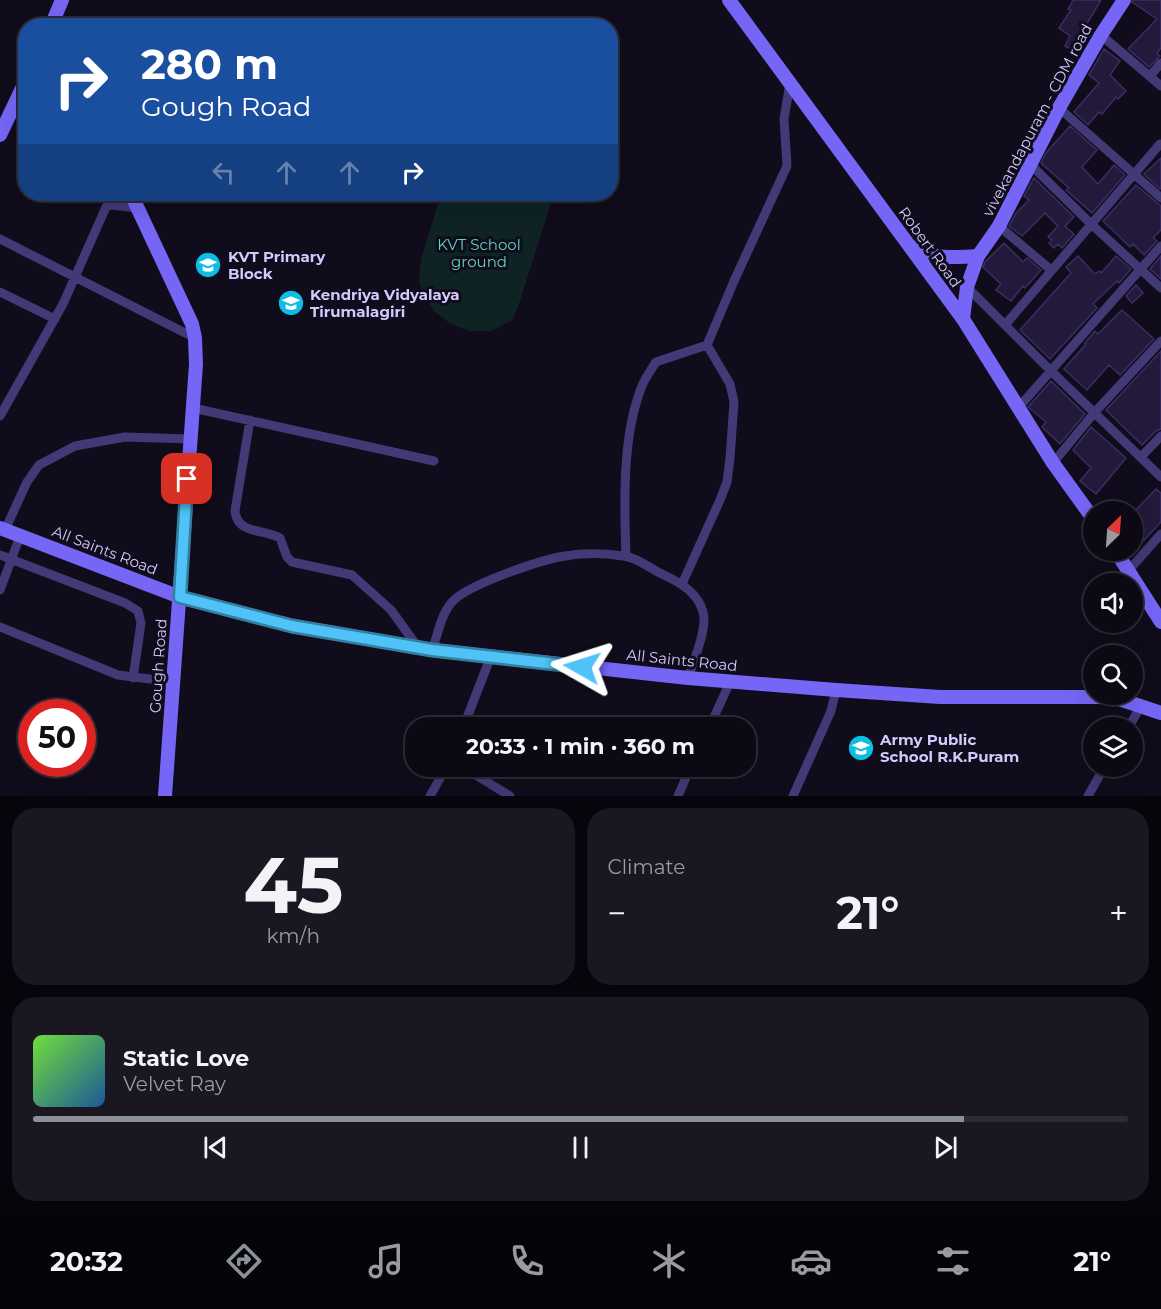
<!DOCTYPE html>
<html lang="en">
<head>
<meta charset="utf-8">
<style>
  :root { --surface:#0c0914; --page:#1a1722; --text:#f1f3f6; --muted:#9a9aa0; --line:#2c2a34; --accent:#8c9099 }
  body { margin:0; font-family:Montserrat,sans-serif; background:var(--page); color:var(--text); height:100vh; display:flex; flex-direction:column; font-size:22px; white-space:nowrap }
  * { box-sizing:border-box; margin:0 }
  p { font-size:20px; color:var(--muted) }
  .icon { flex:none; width:33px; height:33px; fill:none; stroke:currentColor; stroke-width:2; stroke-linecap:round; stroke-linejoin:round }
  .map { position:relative; height:796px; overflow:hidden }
  .panel { display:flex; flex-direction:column; gap:12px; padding:12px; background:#07050b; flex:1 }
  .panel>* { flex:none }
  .top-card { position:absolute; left:18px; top:18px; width:600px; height:183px; border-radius:24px; box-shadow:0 6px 24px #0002,0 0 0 2px var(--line); background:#1a4fa0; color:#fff; overflow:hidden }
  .needle { width:39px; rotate:25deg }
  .fabs { position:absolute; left:1083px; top:501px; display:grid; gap:12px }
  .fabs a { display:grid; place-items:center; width:60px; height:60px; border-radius:50%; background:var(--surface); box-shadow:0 6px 24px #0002,0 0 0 2px var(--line); font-size:30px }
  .speed { position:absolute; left:18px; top:699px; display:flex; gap:12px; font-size:30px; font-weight:700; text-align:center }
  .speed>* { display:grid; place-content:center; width:78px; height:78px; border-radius:50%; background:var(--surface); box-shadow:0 6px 24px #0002,0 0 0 2px var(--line); line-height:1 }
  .speed .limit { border:9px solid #d22; background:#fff; color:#111 }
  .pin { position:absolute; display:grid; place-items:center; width:51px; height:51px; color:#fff; margin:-26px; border-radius:12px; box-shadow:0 3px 9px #0006 }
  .me { position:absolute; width:66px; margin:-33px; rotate:276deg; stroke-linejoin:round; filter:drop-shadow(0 0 4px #0008) }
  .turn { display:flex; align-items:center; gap:21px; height:126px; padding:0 24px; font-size:27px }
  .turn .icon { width:78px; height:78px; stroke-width:2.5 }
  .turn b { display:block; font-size:42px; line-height:51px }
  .lanes { display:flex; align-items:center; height:57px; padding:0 24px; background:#0003; justify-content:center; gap:30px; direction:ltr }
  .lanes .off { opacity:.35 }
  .big { font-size:45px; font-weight:700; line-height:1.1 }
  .panel .tile { flex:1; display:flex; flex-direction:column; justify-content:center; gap:9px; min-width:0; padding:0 21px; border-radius:24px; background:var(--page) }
  .panel .dial { align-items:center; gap:0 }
  .dial b { font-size:78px; line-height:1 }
  .song { display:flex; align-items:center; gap:18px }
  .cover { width:72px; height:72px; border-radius:9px; background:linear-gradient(135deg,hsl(100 70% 55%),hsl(210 70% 35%)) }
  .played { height:6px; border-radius:3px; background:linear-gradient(90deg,var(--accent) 85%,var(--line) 85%) }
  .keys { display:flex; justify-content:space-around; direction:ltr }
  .heat { display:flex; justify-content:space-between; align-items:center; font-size:33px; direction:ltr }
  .panel .tiles { flex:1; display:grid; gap:12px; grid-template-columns:1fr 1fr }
  .tile:last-child { grid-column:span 2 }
  .trip { position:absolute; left:405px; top:717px; width:351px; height:60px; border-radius:24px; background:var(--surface); box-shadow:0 6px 24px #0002,0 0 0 2px var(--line); font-weight:700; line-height:60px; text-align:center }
  .menu { display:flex; height:96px; justify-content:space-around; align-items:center; background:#050408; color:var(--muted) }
  .menu .icon { width:42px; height:42px }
  .menu .selected { color:var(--accent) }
  .menu b { font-size:27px; color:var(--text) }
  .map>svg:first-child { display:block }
  .green { fill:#0f2324 }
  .building { fill:#23193a; stroke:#3c2d65; stroke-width:1.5 }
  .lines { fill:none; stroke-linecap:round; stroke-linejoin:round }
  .street { stroke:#413a77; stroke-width:9 }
  .secondary { stroke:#7566f5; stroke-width:14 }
  .route-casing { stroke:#337fa1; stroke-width:15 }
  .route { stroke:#4fc3f7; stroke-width:10 }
  .labels { text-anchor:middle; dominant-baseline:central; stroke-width:6; stroke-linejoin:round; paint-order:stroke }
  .street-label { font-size:15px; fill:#d3c9fc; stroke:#100c1b }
  .park-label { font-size:15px; fill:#5bd6c1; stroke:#100c1b }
  .poi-label { font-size:15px; font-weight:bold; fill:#d3c9fc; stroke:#100c1b; text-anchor:start }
</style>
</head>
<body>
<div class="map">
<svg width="1161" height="796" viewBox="0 0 1161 796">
  <rect width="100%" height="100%" fill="#100c1b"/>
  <!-- green -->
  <path class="green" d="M441,194H554L518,307L512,320L491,331H470L451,324L435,312L423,295L419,280L421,259Z"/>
  <!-- building -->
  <path class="building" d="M1073,0H1101L1076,42L1082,45L1078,53L1065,46L1070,36L1059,28L1071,10L1068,9Z
    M1133,0H1161V48L1157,53L1160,56L1149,67L1128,49L1157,19L1132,2Z
    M1104,49L1120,61L1110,75L1126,91L1118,99L1116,97L1102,114L1099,112L1088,125L1074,112L1099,83L1089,75Z
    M1070,126L1097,150L1082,167L1098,184L1114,165L1125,175L1092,213L1066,190L1069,188L1041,163L1046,153Z
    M1161,158V188L1160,189L1144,174Z
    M1034,178L1074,217L1065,226L1074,234L1062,248L1058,244L1054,248L1049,243L1052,240L1048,237L1058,226L1045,213L1022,236L1009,226L1016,213L1029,200L1024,196Z
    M1136,185L1161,206V230L1153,238L1157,241L1144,255L1133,244L1130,247L1103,221Z
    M1004,243L1023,262L1027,258L1041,270L1025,288L1023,286L1011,301L996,290L1001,284L983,267L985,262Z
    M1078,256L1095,274L1099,271L1101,273L1116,256L1131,269L1119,283L1117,281L1093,304L1097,308L1050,359L1020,330L1071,273L1066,267Z
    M1161,256V279L1150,269Z
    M1136,285L1143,293L1132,303L1126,296Z
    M1122,310L1154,339L1120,375L1109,365L1087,390L1064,369L1086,344L1085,343L1095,331L1098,334Z
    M1161,351V429L1156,431L1142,445L1106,410Z
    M1051,381L1085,414L1060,444L1042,427L1046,422L1028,407Z
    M1091,427L1126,458L1096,494L1080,481L1091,468L1073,450Z
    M1156,489L1161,493V522L1132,553V514Z"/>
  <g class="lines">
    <!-- street -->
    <path class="street" d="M1101,35L1161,86
      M1150,76L1161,63
      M1059,108L1161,198
      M1030,164L1090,223L1161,288
      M999,226L1051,270
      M0,239L195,338
      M967,287L1051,371L1161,477
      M0,292L55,319
      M1005,325L1160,144
      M193,408L434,461
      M1018,408L1161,246
      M0,416L63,304L106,207L111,205L138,208
      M250,420L235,511C237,534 263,529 280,538L287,557L292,562L352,575L391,610L417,646
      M1141,457L1161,436
      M1053,463L1095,412L1161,341
      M5,530L27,482L39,465L75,446L125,437L190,439
      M0,555L125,603L138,611L141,623L133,678
      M626,556C624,504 622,435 642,386C645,378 651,370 656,362L707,345
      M1129,570L1161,534
      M682,584L720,500L727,482L730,458L734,402L730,384L707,345L734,281L787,166L784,119L790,83
      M0,590L20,536
      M0,627L118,675L174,682
      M432,650C438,635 441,612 454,600C471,584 535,562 559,557C579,553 604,553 623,556C637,557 652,570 664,575C681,583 698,593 703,612C708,628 693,662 688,678
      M463,728L491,656
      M709,728L730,682
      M1128,728L1141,706
      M461,766L510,796
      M430,796L447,766
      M678,796L691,766
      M793,796L831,711L836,690
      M1088,796L1105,766"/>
    <!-- secondary -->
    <path class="secondary" d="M729,0L963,319L1053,463L1094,520
      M51,26L62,0
      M0,135L26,80
      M131,194L192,324L195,338L196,364L165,796
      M910,246C933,259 952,258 978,256
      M963,319L967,287L978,256L999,226L1059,108L1101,35L1124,0
      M0,528L180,597L292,626L432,650L688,678L836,690L940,697H1113L1161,713
      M1115,550L1161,622"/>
  </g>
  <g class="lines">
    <!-- route casing -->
    <g class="route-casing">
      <path id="route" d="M187,479L180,597L292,626L432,650L582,667"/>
    </g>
    <!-- route -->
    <use href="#route" class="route"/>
  </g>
  <!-- icons -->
  <defs>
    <g id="school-disc" transform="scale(1.35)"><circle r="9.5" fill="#0ebde3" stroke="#100c1b"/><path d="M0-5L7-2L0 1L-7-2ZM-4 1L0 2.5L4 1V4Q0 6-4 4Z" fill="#fff"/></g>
  </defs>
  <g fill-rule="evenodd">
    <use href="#school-disc" x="208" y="265"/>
    <use href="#school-disc" x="291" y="303"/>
    <use href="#school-disc" x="861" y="748"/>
  </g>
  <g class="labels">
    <!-- street labels -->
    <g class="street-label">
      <text transform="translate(1037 120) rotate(-62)">vivekandapuram - CDM road</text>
      <text transform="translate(930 247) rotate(54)">Robert Road</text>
      <text transform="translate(105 550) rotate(21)">All Saints Road</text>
      <text transform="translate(682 660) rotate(6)">All Saints Road</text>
      <text transform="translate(158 666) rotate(-86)">Gough Road</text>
    </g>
    <!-- park labels -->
    <g class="park-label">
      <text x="479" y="244">KVT School<tspan x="479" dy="17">ground</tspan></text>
    </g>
    <!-- poi labels -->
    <g class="poi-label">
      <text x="228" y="256">KVT Primary<tspan x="228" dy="17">Block</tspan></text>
      <text x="310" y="294">Kendriya Vidyalaya<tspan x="310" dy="17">Tirumalagiri</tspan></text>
      <text x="880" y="739">Army Public<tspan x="880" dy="17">School R.K.Puram</tspan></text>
    </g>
  </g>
</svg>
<div class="fabs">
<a><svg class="needle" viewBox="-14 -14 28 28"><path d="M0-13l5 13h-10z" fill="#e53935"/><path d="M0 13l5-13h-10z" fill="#9a9aa0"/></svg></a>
<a><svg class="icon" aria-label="sound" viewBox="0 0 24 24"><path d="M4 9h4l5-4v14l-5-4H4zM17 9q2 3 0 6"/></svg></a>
<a><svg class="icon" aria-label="search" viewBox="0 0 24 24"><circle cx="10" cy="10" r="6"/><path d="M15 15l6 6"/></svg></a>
<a><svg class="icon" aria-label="layers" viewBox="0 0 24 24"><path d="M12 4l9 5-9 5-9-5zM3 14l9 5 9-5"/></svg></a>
</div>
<div class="speed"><div class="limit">50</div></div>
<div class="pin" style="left:187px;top:479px;background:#d93025"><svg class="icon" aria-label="arrive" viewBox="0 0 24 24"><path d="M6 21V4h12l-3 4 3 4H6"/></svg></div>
<svg class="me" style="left:582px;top:667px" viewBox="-20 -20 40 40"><path d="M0-17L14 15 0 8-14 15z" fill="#4fc3f7" stroke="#fff" stroke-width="4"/></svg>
<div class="trip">20:33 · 1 min · 360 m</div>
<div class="top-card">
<div class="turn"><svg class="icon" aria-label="right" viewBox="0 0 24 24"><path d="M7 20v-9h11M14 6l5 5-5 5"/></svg><div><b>280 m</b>Gough Road</div></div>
<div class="lanes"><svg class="icon off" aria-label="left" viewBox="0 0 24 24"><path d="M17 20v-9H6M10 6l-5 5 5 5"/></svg><svg class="icon off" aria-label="ahead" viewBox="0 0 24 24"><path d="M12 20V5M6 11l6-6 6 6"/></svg><svg class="icon off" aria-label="ahead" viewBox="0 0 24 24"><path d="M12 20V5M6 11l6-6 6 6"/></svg><svg class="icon" aria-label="right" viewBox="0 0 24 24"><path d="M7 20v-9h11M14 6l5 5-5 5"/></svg></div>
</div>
</div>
<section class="panel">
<div class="tiles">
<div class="tile dial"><b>45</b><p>km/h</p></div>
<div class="tile"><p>Climate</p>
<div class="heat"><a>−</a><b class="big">21°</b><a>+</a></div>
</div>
<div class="tile">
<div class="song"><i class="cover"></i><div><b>Static Love</b><p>Velvet Ray</p></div></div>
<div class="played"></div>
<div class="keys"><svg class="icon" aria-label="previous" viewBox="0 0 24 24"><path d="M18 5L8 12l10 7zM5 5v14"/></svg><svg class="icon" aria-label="pause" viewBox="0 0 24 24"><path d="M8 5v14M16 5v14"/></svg><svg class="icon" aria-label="next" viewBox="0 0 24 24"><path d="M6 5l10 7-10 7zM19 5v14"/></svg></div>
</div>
</div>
</section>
<nav class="menu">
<b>20:32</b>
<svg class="icon selected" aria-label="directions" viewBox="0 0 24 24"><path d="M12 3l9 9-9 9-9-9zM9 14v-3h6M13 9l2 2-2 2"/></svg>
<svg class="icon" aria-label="music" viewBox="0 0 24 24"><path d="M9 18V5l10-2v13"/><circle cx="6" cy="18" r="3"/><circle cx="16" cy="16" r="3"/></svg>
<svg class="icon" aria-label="phone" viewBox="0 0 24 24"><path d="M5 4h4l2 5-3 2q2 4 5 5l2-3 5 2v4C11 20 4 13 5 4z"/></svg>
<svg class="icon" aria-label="climate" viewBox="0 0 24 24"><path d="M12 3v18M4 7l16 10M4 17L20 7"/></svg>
<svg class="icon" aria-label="car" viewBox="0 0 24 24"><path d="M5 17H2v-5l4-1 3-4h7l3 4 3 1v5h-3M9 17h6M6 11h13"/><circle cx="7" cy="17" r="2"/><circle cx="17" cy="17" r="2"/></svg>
<svg class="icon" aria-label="filters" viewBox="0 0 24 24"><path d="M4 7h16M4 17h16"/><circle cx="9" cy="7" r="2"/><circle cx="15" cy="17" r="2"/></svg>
<b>21°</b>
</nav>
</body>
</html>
